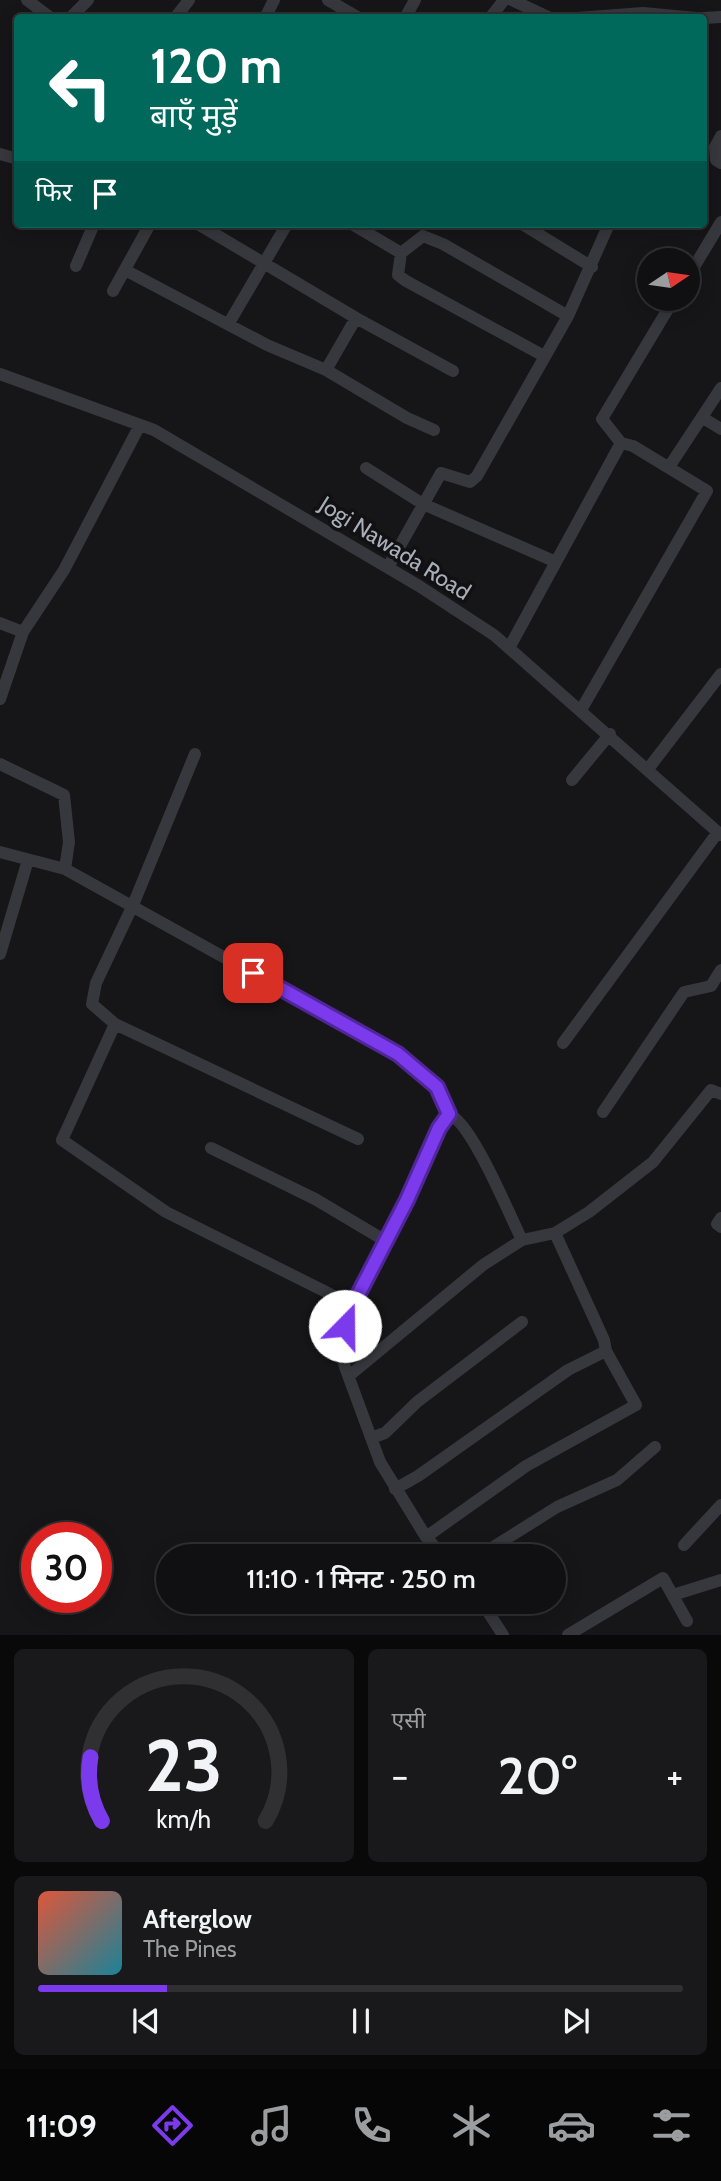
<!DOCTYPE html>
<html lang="hi">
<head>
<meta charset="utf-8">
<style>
  :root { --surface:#101012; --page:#19191b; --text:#f1f3f6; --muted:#9c9d9f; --line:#303032; --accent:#7c3aed }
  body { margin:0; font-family:Cabin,"Noto Sans Devanagari",sans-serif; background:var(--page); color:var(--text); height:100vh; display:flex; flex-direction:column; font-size:26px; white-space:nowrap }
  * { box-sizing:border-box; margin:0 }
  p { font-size:23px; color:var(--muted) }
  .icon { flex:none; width:38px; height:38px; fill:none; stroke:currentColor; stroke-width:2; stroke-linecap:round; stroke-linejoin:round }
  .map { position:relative; height:1635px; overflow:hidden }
  .side { display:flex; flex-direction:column; gap:14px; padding:14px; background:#09090a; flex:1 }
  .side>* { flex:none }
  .guide { position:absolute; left:14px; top:14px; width:693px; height:214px; border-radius:7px; box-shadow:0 4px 18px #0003,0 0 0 2px var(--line); background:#00695c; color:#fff; overflow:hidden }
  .needle { width:46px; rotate:77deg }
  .tools { position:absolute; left:637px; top:248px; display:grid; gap:14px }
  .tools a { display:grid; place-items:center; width:63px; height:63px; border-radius:50%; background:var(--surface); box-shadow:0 4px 18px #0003,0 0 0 2px var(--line); font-size:35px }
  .speed { position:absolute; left:21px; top:1522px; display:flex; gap:14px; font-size:35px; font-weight:700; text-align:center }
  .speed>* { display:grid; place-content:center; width:91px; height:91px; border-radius:50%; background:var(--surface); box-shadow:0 4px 18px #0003,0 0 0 2px var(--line); line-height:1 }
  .speed .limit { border:10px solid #d22; background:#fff; color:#111 }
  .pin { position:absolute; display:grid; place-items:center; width:60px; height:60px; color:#fff; margin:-30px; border-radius:14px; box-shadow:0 4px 10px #0006 }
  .me { position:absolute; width:77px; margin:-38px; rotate:22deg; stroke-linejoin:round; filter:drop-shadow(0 0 5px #0008) }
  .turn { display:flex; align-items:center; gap:24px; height:147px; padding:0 21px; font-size:32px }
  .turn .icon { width:91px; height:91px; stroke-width:2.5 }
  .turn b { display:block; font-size:49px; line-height:60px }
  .then { display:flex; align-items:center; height:66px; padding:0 21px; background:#0003; gap:14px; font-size:26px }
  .big { font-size:52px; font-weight:600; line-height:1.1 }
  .side .tile { flex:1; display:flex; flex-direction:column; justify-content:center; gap:10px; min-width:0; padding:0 24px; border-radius:10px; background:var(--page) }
  .side .dial { align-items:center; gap:0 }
  .dial svg { height:182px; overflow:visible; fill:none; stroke:var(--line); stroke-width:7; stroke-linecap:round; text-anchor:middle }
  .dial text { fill:var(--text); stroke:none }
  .song { display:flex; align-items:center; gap:21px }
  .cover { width:84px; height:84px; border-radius:10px; background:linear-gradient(135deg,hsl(10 70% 55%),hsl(190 70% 35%)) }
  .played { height:7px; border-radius:4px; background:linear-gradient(90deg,var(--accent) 20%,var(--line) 20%) }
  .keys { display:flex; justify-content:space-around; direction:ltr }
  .heat { display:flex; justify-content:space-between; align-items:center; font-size:38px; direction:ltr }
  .side .tiles { flex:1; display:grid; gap:14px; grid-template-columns:1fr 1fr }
  .tile:last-child { grid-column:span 2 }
  .trip { position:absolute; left:156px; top:1544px; width:410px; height:70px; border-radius:35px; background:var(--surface); box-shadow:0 4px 18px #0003,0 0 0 2px var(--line); font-weight:600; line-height:70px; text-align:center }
  .tab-bar { display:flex; height:112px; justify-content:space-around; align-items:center; background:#060607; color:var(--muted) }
  .tab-bar .icon { width:49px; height:49px }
  .tab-bar .on { color:var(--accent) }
  .tab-bar b { font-size:32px; color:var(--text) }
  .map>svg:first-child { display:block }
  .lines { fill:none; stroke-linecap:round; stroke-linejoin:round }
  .minor { stroke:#37383d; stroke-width:12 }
  .route-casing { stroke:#51269a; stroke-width:18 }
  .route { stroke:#7c3aed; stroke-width:12 }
  .labels { text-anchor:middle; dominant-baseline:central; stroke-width:7; stroke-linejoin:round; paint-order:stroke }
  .street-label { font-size:23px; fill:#a8adb8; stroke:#111113 }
</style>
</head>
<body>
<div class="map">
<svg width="721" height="1635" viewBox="0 0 721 1635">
  <rect width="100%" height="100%" fill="#161618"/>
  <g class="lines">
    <!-- minor -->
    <path class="minor" d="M27,0L51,18
      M328,0L359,18
      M512,0L550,18
      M70,18L88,0
      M175,18L189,0
      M265,18L274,0
      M405,18L415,0
      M490,18L504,0
      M577,18L643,13L696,18
      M704,18L721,17
      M721,136L715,147L716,160L721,163
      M0,154L18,159
      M198,224L356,318L453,371
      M352,224L401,253
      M522,224L592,267
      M76,266L94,224
      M125,270L267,345L326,370L407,418L434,430
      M688,277L721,222
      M113,291L150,224
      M229,323L287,224
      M544,356L406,281L398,275L401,253L423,236L443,244L568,316
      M326,370L356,318
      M0,374L154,430L419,586L494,635L721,835
      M703,418L721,429
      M669,467L721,388
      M366,468L423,504L556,562
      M388,567L441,473L470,482L477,476L568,316L609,224
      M0,623L23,632
      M509,648L621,443
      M0,699L23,632L64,570L140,425
      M581,710L707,491L633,446L621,443L602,419L674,299
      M195,754L133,905L96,983L92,1004L115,1024L358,1139
      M0,764L64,795L69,842L65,869
      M648,769L721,674
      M572,780L610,734
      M0,852L65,869L398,1054L437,1087L449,1114C472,1123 509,1214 522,1240
      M0,954L28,860
      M115,1024L62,1140L166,1212L350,1304
      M563,1043L718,832
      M603,1112L684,992L711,986L721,970
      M211,1148L315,1199L384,1240
      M721,1218L717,1224L721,1227
      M350,1375L483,1265L522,1240L555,1233L589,1212L653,1162L711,1090L721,1094
      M371,1438L385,1433L417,1402L522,1322
      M395,1489L418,1476L568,1370L606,1351
      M426,1537L526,1466L636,1405L606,1351L604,1340L555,1233
      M684,1545L721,1505
      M443,1556L426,1537L380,1462L345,1367L340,1348L350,1304L358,1295L407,1200L439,1128L449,1114
      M479,1556L557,1507L617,1480L655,1447
      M673,1595L721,1580
      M481,1601L503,1635
      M568,1635L663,1578L687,1621"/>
  </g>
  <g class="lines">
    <!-- route casing -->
    <g class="route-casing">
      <path id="route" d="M253,973L398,1054L437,1087L449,1114L439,1128L407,1200L358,1295L350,1304L345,1326"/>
    </g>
    <!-- route -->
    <use href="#route" class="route"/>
  </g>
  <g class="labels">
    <!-- street labels -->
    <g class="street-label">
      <text transform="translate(395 548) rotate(32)">Jogi Nawada Road</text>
    </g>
  </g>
</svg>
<div class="tools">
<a><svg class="needle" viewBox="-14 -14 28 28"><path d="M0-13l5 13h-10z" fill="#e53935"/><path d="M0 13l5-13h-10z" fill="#9c9d9f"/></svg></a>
</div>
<div class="speed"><div class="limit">30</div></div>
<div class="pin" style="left:253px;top:973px;background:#d93025"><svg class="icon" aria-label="arrive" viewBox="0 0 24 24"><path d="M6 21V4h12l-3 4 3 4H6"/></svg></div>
<svg class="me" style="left:345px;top:1326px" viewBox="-20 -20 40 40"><circle r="19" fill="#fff"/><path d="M0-13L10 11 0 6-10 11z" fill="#7c3aed"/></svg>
<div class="trip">11:10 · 1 मिनट · 250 m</div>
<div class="guide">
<div class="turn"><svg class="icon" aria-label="left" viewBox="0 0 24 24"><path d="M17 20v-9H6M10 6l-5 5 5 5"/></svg><div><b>120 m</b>बाएँ मुड़ें</div></div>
<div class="then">फिर<svg class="icon" aria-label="arrive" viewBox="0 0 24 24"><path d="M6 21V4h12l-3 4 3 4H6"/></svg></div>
</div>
</div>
<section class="side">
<div class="tiles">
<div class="tile dial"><svg viewBox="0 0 100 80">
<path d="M14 69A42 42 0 1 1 86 69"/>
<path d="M14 69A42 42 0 0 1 9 41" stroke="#7c3aed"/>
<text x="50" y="56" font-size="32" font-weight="700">23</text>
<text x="50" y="72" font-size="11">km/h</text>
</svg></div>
<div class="tile"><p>एसी</p>
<div class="heat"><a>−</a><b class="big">20°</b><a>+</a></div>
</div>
<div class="tile">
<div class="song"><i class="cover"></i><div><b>Afterglow</b><p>The Pines</p></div></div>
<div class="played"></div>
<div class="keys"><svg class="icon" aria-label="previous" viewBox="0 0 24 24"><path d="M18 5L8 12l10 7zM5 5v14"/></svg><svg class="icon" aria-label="pause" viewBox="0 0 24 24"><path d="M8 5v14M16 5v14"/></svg><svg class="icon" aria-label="next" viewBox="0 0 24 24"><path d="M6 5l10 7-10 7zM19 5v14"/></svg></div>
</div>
</div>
</section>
<nav class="tab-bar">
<b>11:09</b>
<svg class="icon on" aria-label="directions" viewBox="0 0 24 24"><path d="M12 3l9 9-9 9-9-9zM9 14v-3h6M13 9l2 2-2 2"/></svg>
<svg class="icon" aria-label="music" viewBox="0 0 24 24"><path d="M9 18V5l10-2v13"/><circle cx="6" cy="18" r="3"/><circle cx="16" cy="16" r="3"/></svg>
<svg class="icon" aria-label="phone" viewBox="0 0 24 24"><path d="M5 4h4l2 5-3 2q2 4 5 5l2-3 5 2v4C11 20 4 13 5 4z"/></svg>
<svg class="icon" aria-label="climate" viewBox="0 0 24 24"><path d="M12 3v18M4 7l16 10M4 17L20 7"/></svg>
<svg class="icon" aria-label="car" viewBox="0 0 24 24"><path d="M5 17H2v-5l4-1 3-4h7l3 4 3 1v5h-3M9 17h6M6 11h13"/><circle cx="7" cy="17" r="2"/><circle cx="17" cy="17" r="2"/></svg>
<svg class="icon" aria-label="filters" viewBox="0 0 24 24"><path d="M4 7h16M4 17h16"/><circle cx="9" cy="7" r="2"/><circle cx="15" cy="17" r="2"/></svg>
</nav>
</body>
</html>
